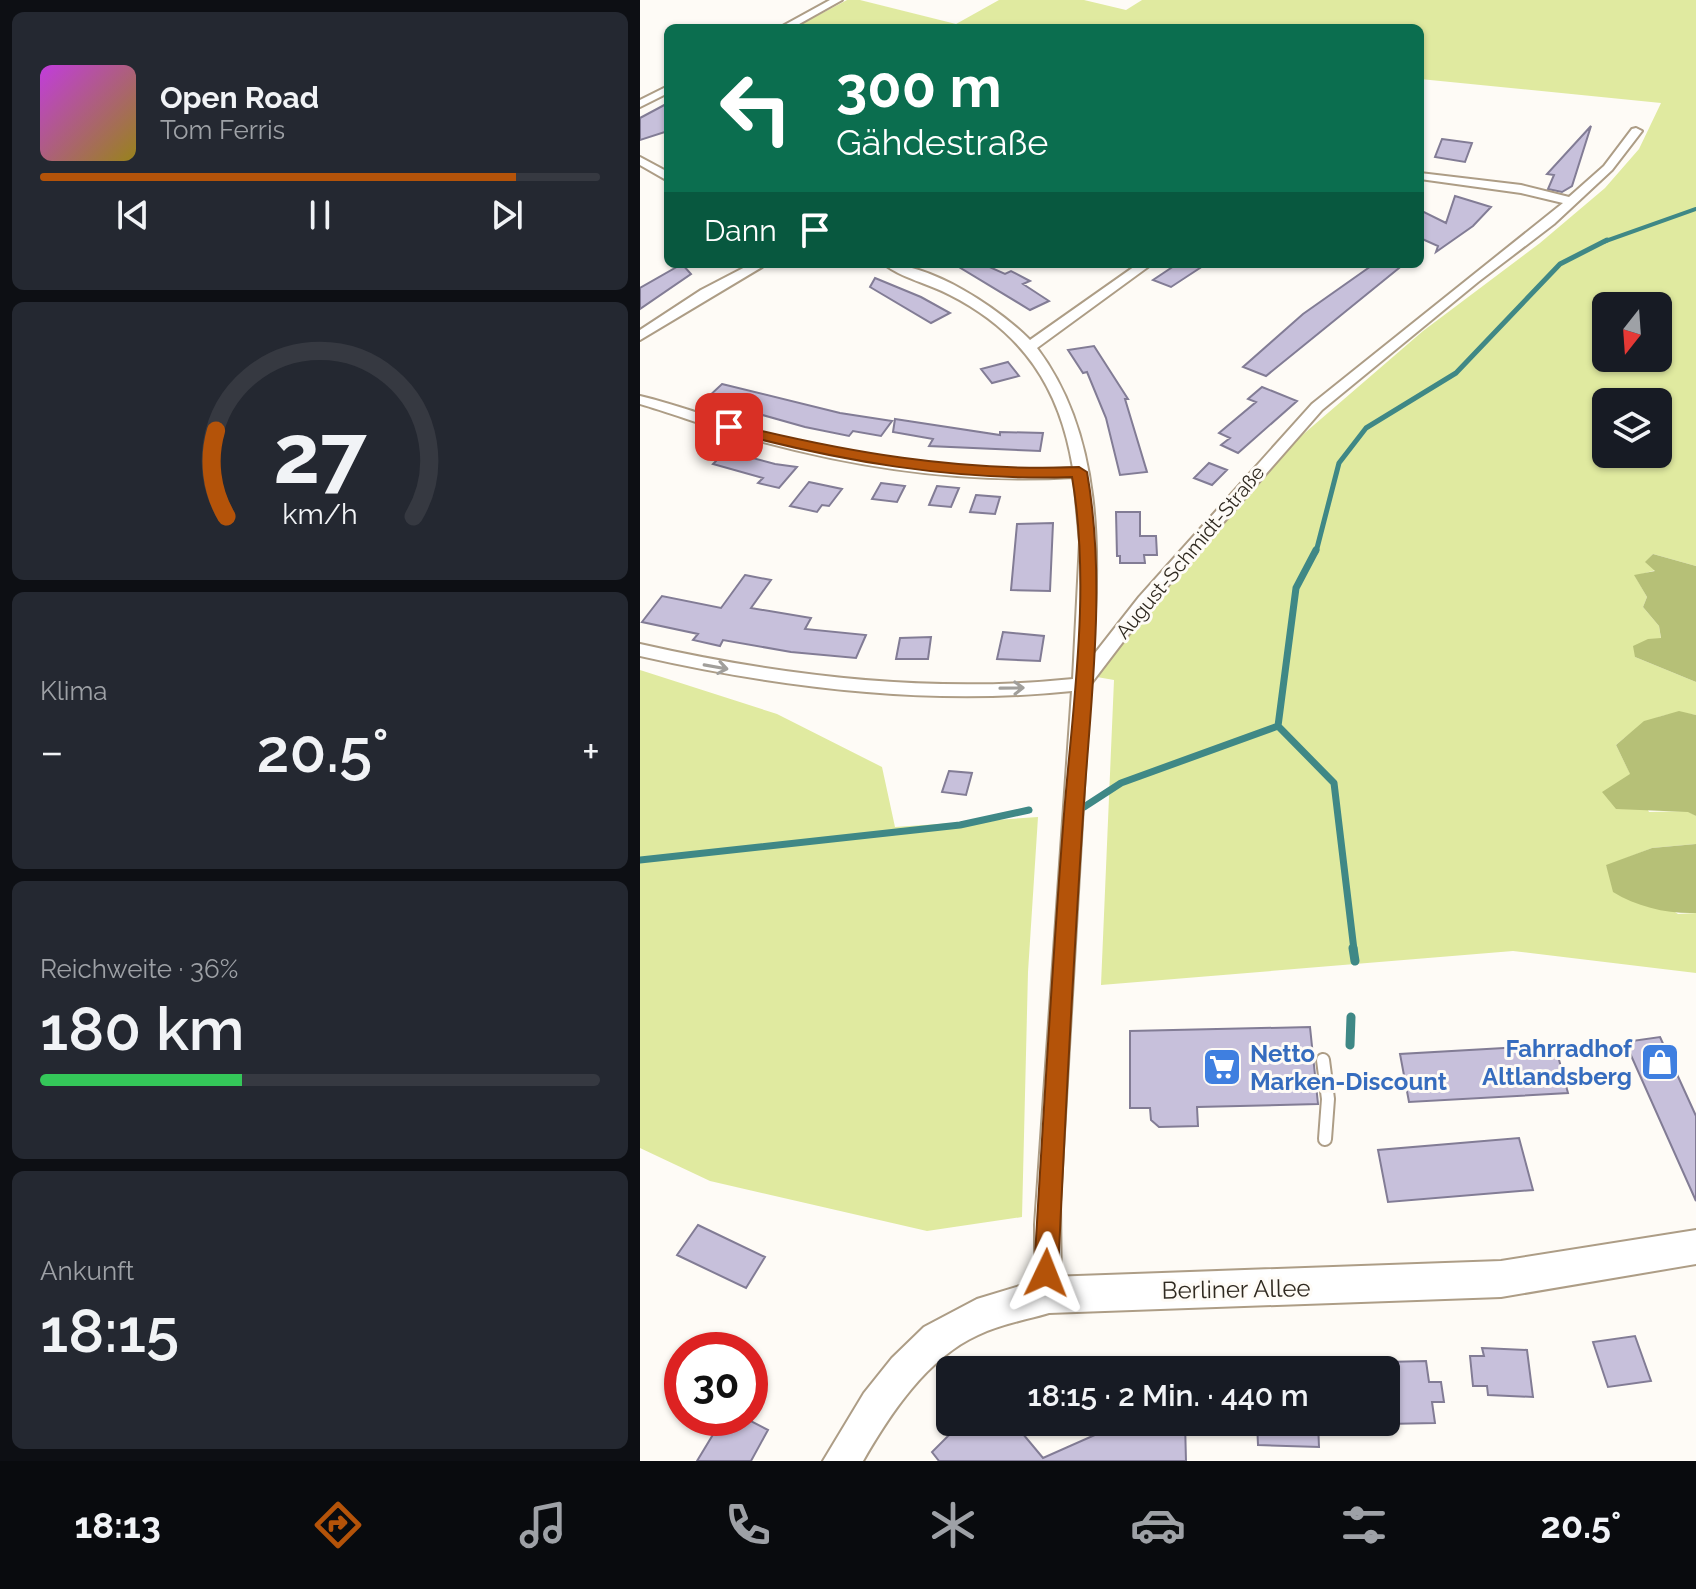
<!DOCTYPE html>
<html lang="de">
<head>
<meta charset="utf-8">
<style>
  :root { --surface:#171b24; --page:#242831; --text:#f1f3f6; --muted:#9ea1a6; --line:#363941; --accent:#b45309 }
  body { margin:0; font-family:Raleway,sans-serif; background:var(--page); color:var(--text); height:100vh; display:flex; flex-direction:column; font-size:30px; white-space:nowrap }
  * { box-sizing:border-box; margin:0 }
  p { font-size:26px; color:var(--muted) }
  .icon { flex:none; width:44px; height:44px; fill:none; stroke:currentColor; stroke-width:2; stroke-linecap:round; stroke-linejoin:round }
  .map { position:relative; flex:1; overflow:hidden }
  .sheet { display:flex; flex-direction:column; gap:12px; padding:12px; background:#0d0f14; width:640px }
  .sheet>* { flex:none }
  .hud { position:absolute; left:24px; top:24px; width:760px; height:244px; border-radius:12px; box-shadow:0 2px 6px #0004; background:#0b6e4f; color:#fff; overflow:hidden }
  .needle { width:52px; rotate:197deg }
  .fabs { position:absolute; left:952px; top:292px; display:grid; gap:16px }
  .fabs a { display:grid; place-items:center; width:80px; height:80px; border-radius:12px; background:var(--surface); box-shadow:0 2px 6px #0004; font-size:40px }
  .speed { position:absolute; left:24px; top:1332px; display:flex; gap:16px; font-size:40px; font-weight:700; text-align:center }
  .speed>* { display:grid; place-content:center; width:104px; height:104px; border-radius:50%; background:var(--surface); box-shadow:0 2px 6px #0004; line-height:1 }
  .speed .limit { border:12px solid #d22; background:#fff; color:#111 }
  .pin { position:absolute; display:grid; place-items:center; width:68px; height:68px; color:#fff; margin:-34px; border-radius:16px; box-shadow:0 4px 12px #0006 }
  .me { position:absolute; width:88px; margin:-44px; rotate:2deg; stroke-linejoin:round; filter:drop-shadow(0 0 6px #0008) }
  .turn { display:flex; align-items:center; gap:28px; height:168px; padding:0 40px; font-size:36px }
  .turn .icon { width:104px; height:104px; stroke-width:2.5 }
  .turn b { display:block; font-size:56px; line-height:68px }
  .then { display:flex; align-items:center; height:76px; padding:0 40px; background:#0003; gap:16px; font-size:30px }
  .big { font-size:60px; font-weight:600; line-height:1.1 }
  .sheet .card { flex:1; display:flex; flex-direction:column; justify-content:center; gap:12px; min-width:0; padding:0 28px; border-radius:12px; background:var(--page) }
  .sheet .dial { align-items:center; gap:0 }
  .dial svg { height:208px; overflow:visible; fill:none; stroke:var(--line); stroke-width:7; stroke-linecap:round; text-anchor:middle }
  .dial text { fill:var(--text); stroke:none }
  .song { display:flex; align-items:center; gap:24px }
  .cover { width:96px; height:96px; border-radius:12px; background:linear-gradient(135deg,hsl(290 70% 55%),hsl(50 70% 35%)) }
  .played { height:8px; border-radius:4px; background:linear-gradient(90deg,var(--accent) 85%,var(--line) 85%) }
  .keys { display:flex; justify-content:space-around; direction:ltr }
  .heat { display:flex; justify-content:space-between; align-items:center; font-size:44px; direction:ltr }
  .charge { height:12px; border-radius:6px; background:linear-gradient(90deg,#34c759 36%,var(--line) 0) }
  .trip { position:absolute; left:296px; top:1356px; width:464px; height:80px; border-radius:12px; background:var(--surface); box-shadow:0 2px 6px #0004; font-weight:600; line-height:80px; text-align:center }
  .tab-bar { display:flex; height:128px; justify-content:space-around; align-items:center; background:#090b0e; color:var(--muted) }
  .tab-bar .icon { width:56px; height:56px }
  .tab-bar .selected { color:var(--accent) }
  .tab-bar b { font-size:36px; color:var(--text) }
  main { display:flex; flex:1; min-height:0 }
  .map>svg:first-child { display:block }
  .green { fill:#e0eaa0; fill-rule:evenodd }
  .forest { fill:#b6c077 }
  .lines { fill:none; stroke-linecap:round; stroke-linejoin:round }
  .stream-far3 { stroke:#3f8886; stroke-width:4 }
  .stream-far2 { stroke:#3f8886; stroke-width:5 }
  .stream-far1 { stroke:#3f8886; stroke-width:7 }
  .stream { stroke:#3f8886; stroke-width:9 }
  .building { fill:#c7c0db; stroke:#827c95; stroke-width:2 }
  .lane-casing { stroke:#ad9d86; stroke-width:16 }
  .street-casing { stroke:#ad9d86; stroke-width:4 }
  .secondary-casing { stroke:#ad9d86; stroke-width:4 }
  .lane { stroke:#fff; stroke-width:12 }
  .street { fill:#fff; fill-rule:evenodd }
  .secondary { fill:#fff; fill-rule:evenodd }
  .oneway { stroke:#a19f9b }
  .route { fill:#b45309; stroke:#753606; stroke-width:2 }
  .labels { text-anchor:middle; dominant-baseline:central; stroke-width:6; stroke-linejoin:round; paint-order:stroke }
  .street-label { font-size:20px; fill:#2f2920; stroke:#fefbf6 }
  .near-shop-label { font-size:24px; font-weight:bold; fill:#366cbe; stroke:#fefbf6; text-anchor:end }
  .near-street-label { font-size:24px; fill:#2f2920; stroke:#fefbf6 }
</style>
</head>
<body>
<main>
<section class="sheet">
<div class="card">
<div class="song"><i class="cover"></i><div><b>Open Road</b><p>Tom Ferris</p></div></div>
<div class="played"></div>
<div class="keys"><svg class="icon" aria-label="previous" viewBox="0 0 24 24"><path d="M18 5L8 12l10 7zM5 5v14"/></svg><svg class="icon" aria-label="pause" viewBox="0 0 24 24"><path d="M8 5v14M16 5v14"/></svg><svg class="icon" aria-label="next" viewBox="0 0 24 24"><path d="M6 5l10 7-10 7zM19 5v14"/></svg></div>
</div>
<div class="card dial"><svg viewBox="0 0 100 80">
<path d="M14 69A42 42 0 1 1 86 69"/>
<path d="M14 69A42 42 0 0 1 10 36" stroke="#b45309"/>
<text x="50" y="56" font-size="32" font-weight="700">27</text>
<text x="50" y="72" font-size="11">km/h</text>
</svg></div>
<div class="card"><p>Klima</p>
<div class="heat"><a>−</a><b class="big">20.5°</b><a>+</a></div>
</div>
<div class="card"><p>Reichweite · 36%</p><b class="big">180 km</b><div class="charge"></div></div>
<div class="card"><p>Ankunft</p><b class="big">18:15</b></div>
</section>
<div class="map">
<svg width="1056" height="1461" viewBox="0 0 1056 1461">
  <rect width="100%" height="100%" fill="#fefbf6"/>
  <!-- green -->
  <path class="green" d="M207,0H220L316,24L359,0H444L486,10L502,0H1056V566L1013,554L1006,562L1016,570L995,576L1007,597L1003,607L1019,626L1021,639L995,657L1056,682V715C1023,708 1001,724 976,745L1009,812L1048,811L1056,816V844L1012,848L966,866L1038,914L1056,913V973L873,951L461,985L474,680L451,676L638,456L783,331L900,243L965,188L999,149L1021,103L780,79V28H154ZM966,306H1018V358H966ZM966,402H1018V454H966Z
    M0,670L137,714L242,767L255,827L398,817L388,972L382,1217L287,1231L70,1181L0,1148Z"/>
  <!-- forest -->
  <path class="forest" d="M1013,554L1056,566V682L995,657L993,646L1008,639L1021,638L1019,626L1003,607L1007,597L994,575L1015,571L1005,562Z
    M1039,711L1056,715V816L1048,812L976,809L962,792L990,774L976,745L1004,721Z
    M1056,844V913C1028,914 997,907 973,892L966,865L1012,848Z"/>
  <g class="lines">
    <!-- stream-far3 -->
    <path class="stream-far3" d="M963,242L1056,209"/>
    <!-- stream-far2 -->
    <path class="stream-far2" d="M676,552L699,463L726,428L816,373L920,264L967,240"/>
    <!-- stream-far1 -->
    <path class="stream-far1" d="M676,550L656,588L638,726L694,783L714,950
      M444,807L481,783L638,726
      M0,860L320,825L389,810"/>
    <!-- stream -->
    <path class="stream" d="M713,948L715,961
      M710,1045L711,1017"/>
  </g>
  <!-- building -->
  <path class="building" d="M28,103V131L0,140V118Z
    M951,126L932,186L922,192L908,189L914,175L907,174Z
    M802,139L832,143L825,162L795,157Z
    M815,196L851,207L833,226L796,252L798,246L780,238V210L806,223Z
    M42,264L51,274L0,309V288Z
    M314,264H343L365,274L371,271L390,281L383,284L409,301L390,310Z
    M537,264H566L531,287L513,280Z
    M734,264H764L626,376L603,367L663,314Z
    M235,278L281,297L310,313L291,323L230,287Z
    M454,346L488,399H485L507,472L480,475L466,418L447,372L443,373L428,350Z
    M368,362L379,376L352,383L341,369Z
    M82,384L200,413L252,421L241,436L213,431L209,436L165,427L66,399Z
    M622,387L657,401L598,453L581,445L590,438L579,433L616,402L608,399Z
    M255,419L360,435V432L403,433L400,451L289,446L293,439L253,432Z
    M86,451L135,464L157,467L139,488L118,483L123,478L73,464Z
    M569,463L587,470L572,485L554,478Z
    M169,482L202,489L189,506L182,505L177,512L150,506Z
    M241,483L265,486L257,502L232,499Z
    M297,486L319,488L311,507L289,505Z
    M336,495L360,497L355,514L330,512Z
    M476,512H500V536H516L517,555H504L505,563H480V556H477Z
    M413,523L410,591L371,590L377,524Z
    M105,575L131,580L111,608L171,618L165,629L226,635L216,658L151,652L83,640L80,646L53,640L58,634L2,622L22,596L81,608Z
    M363,632L404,636L400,661L357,659Z
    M291,637L288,659H256L260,638Z
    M309,771L332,773L326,795L302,792Z
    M670,1027L678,1104L557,1107L558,1126L519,1127L511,1120L510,1108H490V1031Z
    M1020,1037L1056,1116V1201L985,1042Z
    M915,1045L928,1093L769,1102L760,1054Z
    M879,1138L893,1190L748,1202L738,1150Z
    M58,1225L125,1257L106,1288L37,1255Z
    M995,1336L1011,1381L968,1387L953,1342Z
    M842,1348L887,1350L893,1397L848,1395L847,1386H833L830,1356H844Z
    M786,1361L789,1382H801L804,1402H792L795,1423L746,1424V1362Z
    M83,1418H105L128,1430L111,1461H57Z
    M322,1422H373L403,1458L484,1422H545L546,1461H299L292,1452Z
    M617,1422H678L679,1447L618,1445Z"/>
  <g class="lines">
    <!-- lane casing -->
    <g class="lane-casing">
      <path id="lane" d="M683,1060L688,1099L685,1139"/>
    </g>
    <!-- street casing -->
    <g class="street-casing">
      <path id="street" d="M190,0H202L152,28H139Z
        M28,86V93L0,107V100Z
        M996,128L1002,131L972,170L914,224L838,282L682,410L511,605L450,685L420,1202L421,1295L418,1304L409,1307L400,1304L395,1272V1225L432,691C288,706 141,688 0,656V644C141,676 289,694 433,679L440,542L434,477C325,484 217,468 112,439C74,429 37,415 0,404V396C42,406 82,422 123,433C224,459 328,475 433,468C420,388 383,332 310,295C290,284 261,278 244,264C292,264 357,307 390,340L498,264H512L397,348C463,436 460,552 452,657L499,597L672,404L923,203L881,193L780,179V173L881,185L929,197L964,166L992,129Z
        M0,157L28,172V181L0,165Z
        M111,264H127L0,340V330L61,290Z"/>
    </g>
    <!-- secondary casing -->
    <g class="secondary-casing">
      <path id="secondary" d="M1056,1230V1264L861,1297L409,1313C386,1320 360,1324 338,1335C287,1358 250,1414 223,1461H183L224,1393L252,1358L284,1327L337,1299L409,1277L861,1261Z"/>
    </g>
    <!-- lane -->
    <use href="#lane" class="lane"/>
    <!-- street -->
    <use href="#street" class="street"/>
    <!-- secondary -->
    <use href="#secondary" class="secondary"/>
  </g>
  <!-- one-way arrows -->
  <defs><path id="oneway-shaft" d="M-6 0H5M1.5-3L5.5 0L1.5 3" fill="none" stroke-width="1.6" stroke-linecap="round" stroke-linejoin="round" transform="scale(2)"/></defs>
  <g class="oneway">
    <use href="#oneway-shaft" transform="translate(76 667) rotate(10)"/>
    <use href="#oneway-shaft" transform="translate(372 688) rotate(-1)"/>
  </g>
  <!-- route -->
  <path class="route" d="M89,423C205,452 319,472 439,467L447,472C467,586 450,703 443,817C433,969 425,1121 418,1273L415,1282L406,1285L398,1282L394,1273C403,1120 412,967 424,814C433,703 451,588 432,477C313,481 198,461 84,430L82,427Z"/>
  <!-- icons -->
  <defs>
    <g id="shop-square" transform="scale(2)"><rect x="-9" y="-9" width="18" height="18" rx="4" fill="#3f7fe0" stroke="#fefbf6"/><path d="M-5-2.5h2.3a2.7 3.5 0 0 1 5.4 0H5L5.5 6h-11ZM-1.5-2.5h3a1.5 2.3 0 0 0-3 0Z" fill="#fff"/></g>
    <g id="supermarket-square" transform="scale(2)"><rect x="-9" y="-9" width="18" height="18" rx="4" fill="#3f7fe0" stroke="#fefbf6"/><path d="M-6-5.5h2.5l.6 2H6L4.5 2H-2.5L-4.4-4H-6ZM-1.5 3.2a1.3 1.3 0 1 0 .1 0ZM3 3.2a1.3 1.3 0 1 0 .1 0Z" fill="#fff"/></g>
  </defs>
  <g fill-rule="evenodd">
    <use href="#shop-square" x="1020" y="1062"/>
    <use href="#supermarket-square" x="582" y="1067"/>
  </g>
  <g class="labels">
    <!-- street labels -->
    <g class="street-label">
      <text transform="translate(550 552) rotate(-50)">August-Schmidt-Straße</text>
    </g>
    <!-- near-shop labels -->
    <g class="near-shop-label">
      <text x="992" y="1048">Fahrradhof<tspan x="992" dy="28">Altlandsberg</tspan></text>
      <text x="610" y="1053" text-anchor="start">Netto<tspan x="610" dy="28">Marken-Discount</tspan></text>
    </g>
    <!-- near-street labels -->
    <g class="near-street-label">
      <text transform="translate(596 1289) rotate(-1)">Berliner Allee</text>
    </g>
  </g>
</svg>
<div class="fabs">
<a><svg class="needle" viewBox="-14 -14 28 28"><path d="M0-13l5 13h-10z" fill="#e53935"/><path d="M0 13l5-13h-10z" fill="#9ea1a6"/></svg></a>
<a><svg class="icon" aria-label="layers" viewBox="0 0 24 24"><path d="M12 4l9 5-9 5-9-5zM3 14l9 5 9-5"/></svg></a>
</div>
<div class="speed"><div class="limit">30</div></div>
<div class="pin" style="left:89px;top:427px;background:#d93025"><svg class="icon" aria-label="arrive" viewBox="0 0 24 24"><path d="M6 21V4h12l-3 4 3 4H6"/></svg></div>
<svg class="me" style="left:406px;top:1273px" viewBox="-20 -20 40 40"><path d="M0-17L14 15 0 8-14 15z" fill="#b45309" stroke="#fff" stroke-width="4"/></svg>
<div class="trip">18:15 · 2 Min. · 440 m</div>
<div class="hud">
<div class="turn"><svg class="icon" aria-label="left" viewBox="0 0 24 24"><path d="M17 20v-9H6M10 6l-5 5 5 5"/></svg><div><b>300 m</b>Gähdestraße</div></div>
<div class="then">Dann<svg class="icon" aria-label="arrive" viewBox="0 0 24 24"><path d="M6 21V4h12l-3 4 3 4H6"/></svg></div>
</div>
</div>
</main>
<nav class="tab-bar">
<b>18:13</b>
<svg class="icon selected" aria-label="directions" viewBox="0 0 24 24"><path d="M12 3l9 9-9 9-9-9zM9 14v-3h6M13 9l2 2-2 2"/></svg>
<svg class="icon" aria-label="music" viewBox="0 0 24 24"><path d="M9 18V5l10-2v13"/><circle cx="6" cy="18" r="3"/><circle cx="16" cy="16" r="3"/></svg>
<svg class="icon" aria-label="phone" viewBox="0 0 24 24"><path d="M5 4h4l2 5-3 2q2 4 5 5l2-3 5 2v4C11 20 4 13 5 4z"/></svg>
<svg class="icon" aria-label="climate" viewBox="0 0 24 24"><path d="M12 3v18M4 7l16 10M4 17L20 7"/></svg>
<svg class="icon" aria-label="car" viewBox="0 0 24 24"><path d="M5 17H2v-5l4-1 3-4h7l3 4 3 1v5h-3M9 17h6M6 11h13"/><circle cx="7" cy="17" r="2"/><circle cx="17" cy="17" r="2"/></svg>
<svg class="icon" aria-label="filters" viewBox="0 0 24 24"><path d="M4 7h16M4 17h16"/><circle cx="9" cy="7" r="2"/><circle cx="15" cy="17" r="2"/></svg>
<b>20.5°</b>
</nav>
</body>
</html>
